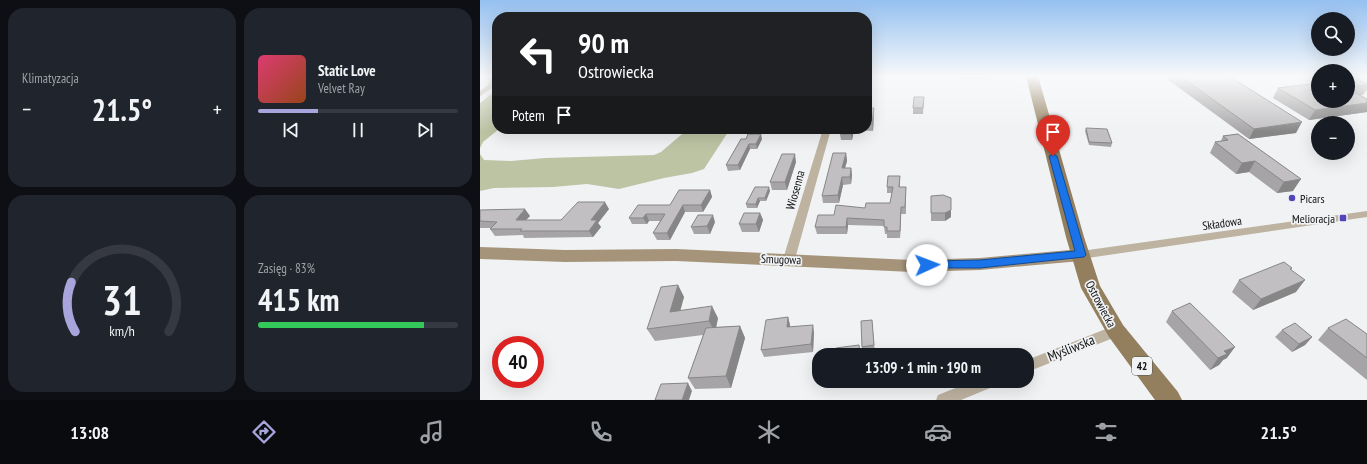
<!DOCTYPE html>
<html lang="pl">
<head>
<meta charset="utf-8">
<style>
  :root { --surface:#171b24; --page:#20242c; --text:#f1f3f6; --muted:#9ea1a6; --line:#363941; --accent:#a9a5dc }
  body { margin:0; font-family:"PT Sans Narrow",sans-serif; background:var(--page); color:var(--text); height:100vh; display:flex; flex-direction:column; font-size:15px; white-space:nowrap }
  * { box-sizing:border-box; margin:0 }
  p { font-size:13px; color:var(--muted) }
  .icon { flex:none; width:22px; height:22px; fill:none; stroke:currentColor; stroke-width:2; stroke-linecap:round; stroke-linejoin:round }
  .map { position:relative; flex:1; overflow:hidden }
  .details { display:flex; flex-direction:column; gap:8px; padding:8px; background:#0d0f14; width:480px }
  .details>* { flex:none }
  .hud { position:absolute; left:12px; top:12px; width:380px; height:122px; border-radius:16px; box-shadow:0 4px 16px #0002; background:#202124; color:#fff; overflow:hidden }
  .fabs { position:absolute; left:831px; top:12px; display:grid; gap:8px }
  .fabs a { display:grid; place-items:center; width:44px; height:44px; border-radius:50%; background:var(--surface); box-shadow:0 4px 16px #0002; font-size:20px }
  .speed { position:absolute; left:12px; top:336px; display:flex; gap:8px; font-size:20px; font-weight:700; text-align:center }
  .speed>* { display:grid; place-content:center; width:52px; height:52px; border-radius:50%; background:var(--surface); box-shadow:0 4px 16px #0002; line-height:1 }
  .speed .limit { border:6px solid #d22; background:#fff; color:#111 }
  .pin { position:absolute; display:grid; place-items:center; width:34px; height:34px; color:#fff; margin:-41px -17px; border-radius:50% 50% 50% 0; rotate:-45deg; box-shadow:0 0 4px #0007 }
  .pin .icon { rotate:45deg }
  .me { position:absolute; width:44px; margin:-22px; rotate:88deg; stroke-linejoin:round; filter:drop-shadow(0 0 3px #0008) }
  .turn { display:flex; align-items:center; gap:14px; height:84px; padding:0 20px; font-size:18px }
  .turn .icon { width:52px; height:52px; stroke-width:2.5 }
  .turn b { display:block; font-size:28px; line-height:34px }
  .then { display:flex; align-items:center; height:38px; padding:0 20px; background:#0003; gap:8px; font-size:15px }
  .big { font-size:30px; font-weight:600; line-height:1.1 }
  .details .card { flex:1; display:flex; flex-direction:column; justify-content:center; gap:6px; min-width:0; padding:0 14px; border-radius:16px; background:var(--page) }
  .details .dial { align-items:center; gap:0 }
  .dial svg { height:104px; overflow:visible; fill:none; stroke:var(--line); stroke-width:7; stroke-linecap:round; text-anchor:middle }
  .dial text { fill:var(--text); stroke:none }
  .song { display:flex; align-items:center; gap:12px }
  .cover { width:48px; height:48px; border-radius:6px; background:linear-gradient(135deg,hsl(340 70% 55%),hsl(20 70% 35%)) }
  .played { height:4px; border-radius:2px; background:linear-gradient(90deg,var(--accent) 30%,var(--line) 30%) }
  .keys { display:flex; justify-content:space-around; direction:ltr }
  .heat { display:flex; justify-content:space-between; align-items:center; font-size:22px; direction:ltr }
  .charge { height:6px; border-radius:3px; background:linear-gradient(90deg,#34c759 83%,var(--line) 0) }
  .details .tiles { flex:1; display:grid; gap:8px; grid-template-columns:repeat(2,1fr) }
  .trip { position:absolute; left:332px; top:348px; width:222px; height:40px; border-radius:16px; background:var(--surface); box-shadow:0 4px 16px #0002; font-weight:600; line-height:40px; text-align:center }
  .tabs { display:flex; height:64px; justify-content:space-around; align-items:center; background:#090b0e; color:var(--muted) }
  .tabs .icon { width:28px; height:28px }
  .tabs .current { color:var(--accent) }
  .tabs b { font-size:18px; color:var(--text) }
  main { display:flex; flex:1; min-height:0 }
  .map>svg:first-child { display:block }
  .green { fill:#bdc4a4 }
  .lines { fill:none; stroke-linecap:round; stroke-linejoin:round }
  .street { fill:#beb3a1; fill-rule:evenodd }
  .secondary { fill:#a5947a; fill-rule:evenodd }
  .primary { fill:#937e5d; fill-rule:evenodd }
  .wall { fill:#a6a4a6 }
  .shaded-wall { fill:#878687 }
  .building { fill:#c1bfc1; stroke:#878687 }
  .route { fill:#1a73e8; stroke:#114b97 }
  .poi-dot { fill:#5245bc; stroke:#f0f2f4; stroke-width:1.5 }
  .labels { text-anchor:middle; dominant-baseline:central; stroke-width:3.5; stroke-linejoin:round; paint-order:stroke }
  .shield { fill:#f0f2f4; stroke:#525455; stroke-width:1 }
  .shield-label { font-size:11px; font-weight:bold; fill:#0f1011 }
  .street-label { font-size:12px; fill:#0f1011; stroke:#f0f2f4 }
  .poi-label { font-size:12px; fill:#0f1011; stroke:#f0f2f4; text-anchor:start }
  .near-street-label { font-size:14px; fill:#0f1011; stroke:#f0f2f4 }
</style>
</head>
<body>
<main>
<section class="details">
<div class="tiles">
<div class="card"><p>Klimatyzacja</p>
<div class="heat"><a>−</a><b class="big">21.5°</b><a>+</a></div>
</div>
<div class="card">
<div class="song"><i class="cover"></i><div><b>Static Love</b><p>Velvet Ray</p></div></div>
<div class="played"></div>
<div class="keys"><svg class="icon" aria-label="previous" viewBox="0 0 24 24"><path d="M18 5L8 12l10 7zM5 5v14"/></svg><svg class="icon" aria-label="pause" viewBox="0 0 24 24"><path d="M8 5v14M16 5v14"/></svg><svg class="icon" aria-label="next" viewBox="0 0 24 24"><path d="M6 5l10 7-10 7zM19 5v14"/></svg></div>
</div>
<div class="card dial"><svg viewBox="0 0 100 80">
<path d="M14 69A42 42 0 1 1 86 69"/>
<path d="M14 69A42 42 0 0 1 11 31" stroke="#a9a5dc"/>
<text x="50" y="56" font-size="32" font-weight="700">31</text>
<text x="50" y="72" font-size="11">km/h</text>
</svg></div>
<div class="card"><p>Zasięg · 83%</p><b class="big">415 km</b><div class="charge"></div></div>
</div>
</section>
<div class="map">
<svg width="887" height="400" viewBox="0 0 887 400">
  <rect width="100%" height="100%" fill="#f0f2f4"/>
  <!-- green -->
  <path class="green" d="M17,90V129H19L3,142L0,148V103Z
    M208,129H250L224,169L212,173L184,178L139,189L107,184L73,187L14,188L0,191V154L4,160L31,161L65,158L174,155L181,152Z"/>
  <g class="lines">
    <!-- street -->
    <path class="street" d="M11,76H17L15,86L0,96V91L8,85Z
      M343,129H351L315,259L313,262L309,263L305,262L303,259Z
      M887,211V217L601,259L597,258L595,255L597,252L601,251Z
      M636,325L641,327L643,331L641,335L547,372V360Z
      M493,381H517L515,386L481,400H456L458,395Z"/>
    <!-- secondary -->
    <path class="secondary" d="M0,247L85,250L196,249L432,260L500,258L601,249L607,251L609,255L607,259L601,261L500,270L432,272L196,261L85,262L0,259Z"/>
    <!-- primary -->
    <path class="primary" d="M546,76H558L604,237L620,286L643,325L698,392L702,400H675L629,337L601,288L586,237Z"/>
  </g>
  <!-- wall -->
  <path class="wall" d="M422,76H435V77H424Z
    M479,76H511V79H480Z
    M683,76H749L816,133L769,139Z
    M868,80L887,84V89L883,95H880L887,112L829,120L793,98L798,88L868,101Z
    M444,97L443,114H433V108Z
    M387,108H394V114L393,131L374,130L372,140H361L360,134L361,129H387Z
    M606,128L632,143L631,147L609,145L605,131Z
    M758,134L813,191L797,193L769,172L756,174L730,153L735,142L741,141L743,136Z
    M261,139H282L277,149H270L260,170L248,171L246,165Z
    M366,153L367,161L365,168H371L372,175L371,184L363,185L359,203H343L342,196Z
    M316,162L307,190H292L290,182Z
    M420,176V187H426V214H421L420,238H407V234H405L404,226L368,225L367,234H337L335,227L354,215L385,208L410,203L412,193H407V187Z
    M230,190L232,197L223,212H205L190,240H177L173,233L180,221H169L167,224H152L149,218L190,205Z
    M290,191L286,201H280L277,208H267L266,204Z
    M451,196L471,210V217L465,221H451Z
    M129,209L118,223L121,227L113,237L44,238L43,235L15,236L10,229L11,228H0V210L50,216L46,220H81Z
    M280,213L283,220L279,232H262L259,224Z
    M235,222L230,234H214L211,227Z
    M812,268L811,270L816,292L773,310L752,292L759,280Z
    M198,285L204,297L200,310L238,318L236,327L260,326L265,338L251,388L215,389L208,378L223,335L175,341L167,329Z
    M692,311L747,358L743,360L739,365L730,370L686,322Z
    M308,317L310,325V327L334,332L333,352L284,357L281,350Z
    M392,320L395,353L383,355L382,347Z
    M848,328L887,334V380L838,340Z
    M802,330L832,337L825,345L812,352L795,337Z"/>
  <!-- shaded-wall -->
  <path class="shaded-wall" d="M390,76H391L390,86L388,88L387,82Z
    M887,103V112L829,120L835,110Z
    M394,108V114L393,131L392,124Z
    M822,122L816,133L769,139L774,129Z
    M372,129H374V130L372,140L371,134Z
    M281,134L282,139L277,149L276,144Z
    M269,144L270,149L260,170L258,165Z
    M366,153L367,161L363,175L362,168Z
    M315,154L316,162L307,190L305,182Z
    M775,161L769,172L756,174L762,163Z
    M371,168L372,175L371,184L370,177Z
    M362,177L363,185L359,203L358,195Z
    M821,179L813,191L797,193L804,182Z
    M289,187L290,191L286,201L285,198Z
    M230,190L232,197L223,212L221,205Z
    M278,198L280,201L277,208L276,204Z
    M125,202L129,209L118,223L121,227L113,237L109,231L111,220Z
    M203,205L205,212L190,240L187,233Z
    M421,207V214L420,238V231Z
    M45,209L50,216L40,226L36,220Z
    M471,210V217L465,221V213Z
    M280,213L283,220L279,232L276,224Z
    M166,214L169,221L167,224L163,218Z
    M233,215L235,222L230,234L227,226Z
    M367,218L368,225L367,234L366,227Z
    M825,280L816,292L773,310L781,299Z
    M198,285L204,297L197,323L190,312Z
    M232,306L238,318L235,333L229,321Z
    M308,317L310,325V335L307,327Z
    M333,325L334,332L333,352L331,344Z
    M260,326L265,338L251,388L246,376Z
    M832,337L825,345L812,352L819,344Z
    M755,347L747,358L743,360L739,365L730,370L738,358L744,351Z
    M208,383L212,391L209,400H202Z"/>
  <!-- building -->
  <path class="building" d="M387,76H390L389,80L387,82Z
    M700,76H749L822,122L774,129Z
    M877,79L887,84V85L868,87V80Z
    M838,83V101H868V89L887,99V103L835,110L798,88Z
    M434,97H444L443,108H433Z
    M387,108H394L392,124H387Z
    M606,128L627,129L632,143L609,142Z
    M361,129H372L371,134H360Z
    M268,134H281L276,144H269L258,165H246L261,139H266Z
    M758,134L821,179L804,182L775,161L762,163L735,142L748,140L743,136Z
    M353,153H366L362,168H371L370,177H362L358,195L342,196Z
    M302,154H315L305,182H290Z
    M408,176H420L419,187H426L425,207H421L420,231H407V227H404V220L367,218L366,227H335L338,215H354L356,205L385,208L386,203H410L413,187H407Z
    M275,187H289L285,198H278L276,204H266Z
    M199,190H230L221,205H203L187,233H173L185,214H166L163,218H149L158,205H190Z
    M463,195L471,198V210L465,213H451V196Z
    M98,202H125L111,220H117L109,231H40L42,229H10L17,222L0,221V210L45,209L36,220H81Z
    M264,213H280L276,224H259Z
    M218,215H233L227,226L211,227Z
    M804,262L812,268L810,269L825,280L781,299L759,280Z
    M198,285L190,312L232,306L229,321L167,329L181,287Z
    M710,303L755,347L744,351L747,354L738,358L692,311Z
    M308,317L307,327L333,325L331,344L281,350L286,320Z
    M866,319L887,334V358L848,328Z
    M392,320L394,345L382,347L381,321Z
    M815,323L832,337L819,344L802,330Z
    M260,326L246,376L208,378L226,328Z
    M379,345L380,355H348L349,351L356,350V348Z
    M208,383L202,400H175L181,384Z"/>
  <!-- sky -->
  <linearGradient id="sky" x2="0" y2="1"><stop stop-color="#95c0f0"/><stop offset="0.58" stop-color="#f8f9fa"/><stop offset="1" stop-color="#f8f9fa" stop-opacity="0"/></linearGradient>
  <rect width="887" height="132" fill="url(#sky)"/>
  <!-- route -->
  <path class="route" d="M573,154L577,156L606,255L604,257L500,268H443L441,265L443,263L447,261L500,260L595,251L569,156Z"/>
  <!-- markers -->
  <g class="poi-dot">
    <circle cx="812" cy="198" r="4"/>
    <rect x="859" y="214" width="8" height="8" rx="2"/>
  </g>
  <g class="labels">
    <!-- shield labels -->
    <rect class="shield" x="652" y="357" width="20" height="18" rx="3"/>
    <g class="shield-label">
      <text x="662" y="366">42</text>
    </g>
    <!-- street labels -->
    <g class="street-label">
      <text transform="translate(315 190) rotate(-74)">Wiosenna</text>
      <text transform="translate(742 223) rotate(-8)">Składowa</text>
      <text transform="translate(301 259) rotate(2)">Smugowa</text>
      <text transform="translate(621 304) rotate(62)">Ostrowiecka</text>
    </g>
    <!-- poi labels -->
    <g class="poi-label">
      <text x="820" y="198">Picars</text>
      <text x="855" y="218" text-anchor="end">Melioracja</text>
    </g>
    <!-- near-street labels -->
    <g class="near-street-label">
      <text transform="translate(591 348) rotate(-22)">Myśliwska</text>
    </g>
  </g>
</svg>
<div class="fabs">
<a><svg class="icon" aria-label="search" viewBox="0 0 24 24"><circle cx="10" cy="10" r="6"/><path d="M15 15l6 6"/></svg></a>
<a>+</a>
<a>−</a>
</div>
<div class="speed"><div class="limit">40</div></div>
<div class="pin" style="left:573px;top:156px;background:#d93025"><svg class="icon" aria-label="arrive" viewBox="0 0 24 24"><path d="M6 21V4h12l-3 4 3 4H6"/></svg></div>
<svg class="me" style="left:447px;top:265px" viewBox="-20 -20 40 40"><circle r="19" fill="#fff"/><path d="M0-13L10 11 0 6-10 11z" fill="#1a73e8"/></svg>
<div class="trip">13:09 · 1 min · 190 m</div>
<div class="hud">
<div class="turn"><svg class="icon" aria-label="left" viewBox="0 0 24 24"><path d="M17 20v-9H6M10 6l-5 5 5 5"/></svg><div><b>90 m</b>Ostrowiecka</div></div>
<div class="then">Potem<svg class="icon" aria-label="arrive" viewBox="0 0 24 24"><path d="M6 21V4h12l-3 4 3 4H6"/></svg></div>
</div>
</div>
</main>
<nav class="tabs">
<b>13:08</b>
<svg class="icon current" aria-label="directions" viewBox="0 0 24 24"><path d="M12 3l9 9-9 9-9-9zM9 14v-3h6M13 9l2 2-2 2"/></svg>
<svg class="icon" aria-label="music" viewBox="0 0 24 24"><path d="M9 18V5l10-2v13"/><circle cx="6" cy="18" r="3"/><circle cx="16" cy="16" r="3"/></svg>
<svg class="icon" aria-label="phone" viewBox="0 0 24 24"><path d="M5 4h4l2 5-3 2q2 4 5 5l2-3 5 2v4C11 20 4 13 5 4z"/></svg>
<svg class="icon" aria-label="climate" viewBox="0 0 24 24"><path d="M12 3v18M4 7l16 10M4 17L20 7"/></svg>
<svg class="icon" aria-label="car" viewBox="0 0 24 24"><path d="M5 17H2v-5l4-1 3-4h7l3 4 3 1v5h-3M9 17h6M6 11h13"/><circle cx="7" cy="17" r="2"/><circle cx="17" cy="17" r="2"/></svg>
<svg class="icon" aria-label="filters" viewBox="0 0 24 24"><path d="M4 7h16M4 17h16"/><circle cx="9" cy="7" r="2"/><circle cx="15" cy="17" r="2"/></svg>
<b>21.5°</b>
</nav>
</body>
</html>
